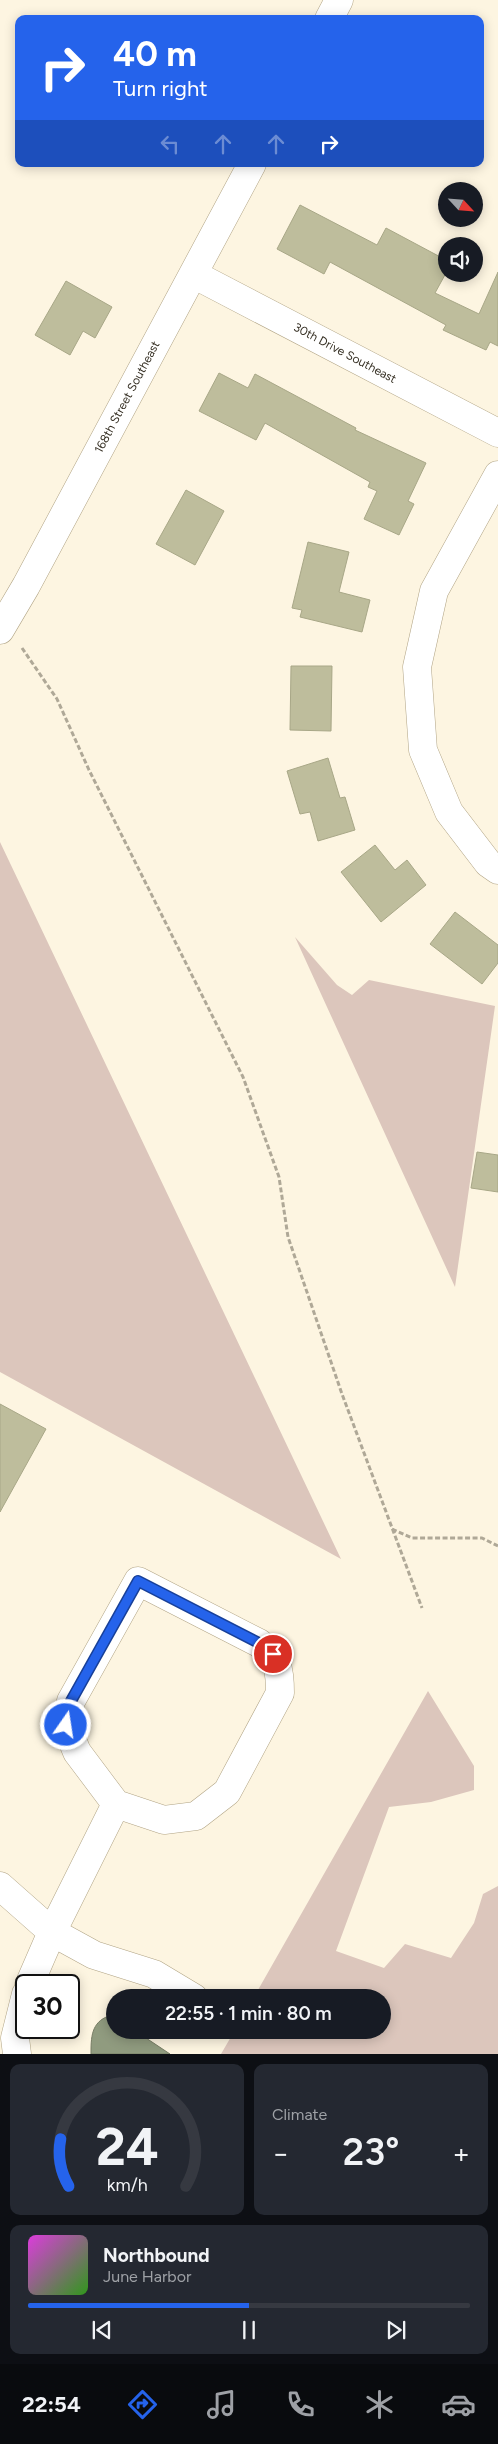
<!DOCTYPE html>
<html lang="en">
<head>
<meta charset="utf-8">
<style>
  :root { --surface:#171b24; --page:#242831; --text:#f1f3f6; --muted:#9ea1a6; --line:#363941; --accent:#2563eb }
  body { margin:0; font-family:Figtree,sans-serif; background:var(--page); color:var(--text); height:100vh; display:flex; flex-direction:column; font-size:19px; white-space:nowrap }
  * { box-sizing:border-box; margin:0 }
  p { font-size:16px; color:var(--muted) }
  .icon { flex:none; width:28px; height:28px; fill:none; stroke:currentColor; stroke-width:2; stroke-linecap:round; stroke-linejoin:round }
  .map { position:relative; height:2054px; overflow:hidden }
  .details { display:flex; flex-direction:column; gap:10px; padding:10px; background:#0d0f14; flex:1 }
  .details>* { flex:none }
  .hud { position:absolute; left:15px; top:15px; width:469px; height:152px; border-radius:10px; box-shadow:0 2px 12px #0003; background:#2563eb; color:#fff; overflow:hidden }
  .needle { width:32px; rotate:116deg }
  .controls { position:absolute; left:438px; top:182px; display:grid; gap:10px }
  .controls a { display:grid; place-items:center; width:45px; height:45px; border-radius:50%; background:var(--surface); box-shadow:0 2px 12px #0003; font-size:25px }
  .speed { position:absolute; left:15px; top:1974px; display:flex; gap:10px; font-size:25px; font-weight:700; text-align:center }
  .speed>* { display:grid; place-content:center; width:65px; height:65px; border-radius:50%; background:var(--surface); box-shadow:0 2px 12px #0003; line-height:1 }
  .speed .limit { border:2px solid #111; border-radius:8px; background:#fff; color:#111 }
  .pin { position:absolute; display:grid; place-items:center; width:42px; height:42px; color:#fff; margin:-21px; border:2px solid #fff; border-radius:50%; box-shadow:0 1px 5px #0007 }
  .me { position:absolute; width:55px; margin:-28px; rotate:13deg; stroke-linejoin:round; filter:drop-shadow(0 0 4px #0008) }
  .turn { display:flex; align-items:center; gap:18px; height:105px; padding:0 15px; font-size:22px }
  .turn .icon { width:65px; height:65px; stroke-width:2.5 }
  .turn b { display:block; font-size:35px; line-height:42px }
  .lanes { display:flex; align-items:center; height:48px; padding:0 15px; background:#0003; justify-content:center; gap:25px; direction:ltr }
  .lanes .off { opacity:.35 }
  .big { font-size:38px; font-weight:600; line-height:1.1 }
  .details .widget { flex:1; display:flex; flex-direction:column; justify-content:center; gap:8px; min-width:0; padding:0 18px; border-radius:10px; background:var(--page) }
  .details .dial { align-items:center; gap:0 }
  .dial svg { height:130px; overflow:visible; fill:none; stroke:var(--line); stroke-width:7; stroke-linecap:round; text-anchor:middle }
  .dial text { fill:var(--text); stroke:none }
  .song { display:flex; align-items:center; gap:15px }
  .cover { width:60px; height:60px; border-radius:8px; background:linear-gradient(135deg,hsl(300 70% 55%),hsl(110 70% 35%)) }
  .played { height:5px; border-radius:2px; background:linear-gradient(90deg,var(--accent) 50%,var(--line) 50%) }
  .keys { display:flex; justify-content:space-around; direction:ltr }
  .heat { display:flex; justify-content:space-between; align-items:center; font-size:28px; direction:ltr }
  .details .tiles { flex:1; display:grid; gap:10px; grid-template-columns:1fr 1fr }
  .widget:last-child { grid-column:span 2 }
  .trip { position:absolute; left:106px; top:1989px; width:285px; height:50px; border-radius:25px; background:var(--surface); box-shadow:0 2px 12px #0003; font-weight:600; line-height:50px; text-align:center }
  .dock { display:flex; height:80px; justify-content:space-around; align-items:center; background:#090b0e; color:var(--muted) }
  .dock .icon { width:35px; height:35px }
  .dock .selected { color:var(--accent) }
  .dock b { font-size:22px; color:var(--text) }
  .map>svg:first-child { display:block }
  .green { fill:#dcc6bc }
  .water { fill:#909b7f; stroke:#767c64 }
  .building { fill:#bebd9c; stroke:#a8a787 }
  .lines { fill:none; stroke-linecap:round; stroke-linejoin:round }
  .minor-casing { stroke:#b1a485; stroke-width:29 }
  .path { stroke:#afa897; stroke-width:3; stroke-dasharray:5 2.5; stroke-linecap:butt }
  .minor { stroke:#fff; stroke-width:28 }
  .route-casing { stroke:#184099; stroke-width:12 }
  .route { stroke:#2563eb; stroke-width:9 }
  .labels { text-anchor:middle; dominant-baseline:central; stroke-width:4.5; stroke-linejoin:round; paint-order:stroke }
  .street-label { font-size:12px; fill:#383226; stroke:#fff }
</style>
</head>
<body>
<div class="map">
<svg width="498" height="2054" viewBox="0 0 498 2054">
  <rect width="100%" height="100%" fill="#fdf5e1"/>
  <!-- green -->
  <path class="green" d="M0,842L341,1559L0,1372Z
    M295,937L337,985L352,995L369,980L495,1006L455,1287Z
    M428,1691L474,1766V1790L431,1802L389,1807L336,1951L384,1968L405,1944L451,1958L474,1923L483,1894L498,1886V2054H221L235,2030H382V1998L254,1997Z"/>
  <!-- water -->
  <path class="water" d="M109,2016L115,2019V2030H134L170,2054H91C91,2038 91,2022 109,2016Z"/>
  <!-- building -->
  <path class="building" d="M300,205L377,245L386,228L446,260V273L435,293L479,314L498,272V346L490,342L486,350L443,330L446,325L330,262L324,274L277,249Z
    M66,281L112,307L95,338L83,331L70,355L35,335Z
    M219,373L248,388L255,374L356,428L355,430L426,463L408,501L414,504L399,535L364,519L377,491L368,487L370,482L265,423L256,440L199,411Z
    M186,490L224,511L195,565L156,544Z
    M308,542L349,552L339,592L370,600L362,632L300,617L302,610L292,608Z
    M291,666H332L331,731L290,730Z
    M328,758L340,798L345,797L355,830L318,841L310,812L300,814L287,771Z
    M375,845L395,870L407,860L426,885L381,922L341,872Z
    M455,912L498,945V963L482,984L430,944Z
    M477,1152L498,1155V1192L471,1188Z
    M0,1404L46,1429L0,1512Z"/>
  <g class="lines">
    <!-- minor casing -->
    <g class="minor-casing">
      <path id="minor" d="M329,19L339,0
        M193,274L498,433
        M498,475L434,591L417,667L423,750L449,812L488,863L498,870
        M0,630L26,586L252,164
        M138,1581L259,1643C278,1658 280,1669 280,1693L227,1792L196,1816L164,1820L116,1804L77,1752L66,1725L71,1701Z
        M0,1886L52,1932L94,1955L154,1974L194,1998
        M29,1985L52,1932L116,1804
        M17,2054L15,2038L26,1994"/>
    </g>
    <!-- path -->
    <path class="path" d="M22,648L57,699L89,770L243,1077L279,1177L288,1237L342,1394L422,1608
      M392,1529L412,1538H482L498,1546"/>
    <!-- minor -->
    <use href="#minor" class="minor"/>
  </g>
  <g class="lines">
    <!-- route casing -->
    <g class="route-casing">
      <path id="route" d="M66,1725L71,1701L138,1581L259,1643L273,1654"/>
    </g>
    <!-- route -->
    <use href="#route" class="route"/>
  </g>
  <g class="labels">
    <!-- street labels -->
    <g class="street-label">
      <text transform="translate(345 353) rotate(28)">30th Drive Southeast</text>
      <text transform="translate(127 397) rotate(-62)">168th Street Southeast</text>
    </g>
  </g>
</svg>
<div class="controls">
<a><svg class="needle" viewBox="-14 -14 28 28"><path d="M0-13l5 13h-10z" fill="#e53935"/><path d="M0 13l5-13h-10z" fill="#9ea1a6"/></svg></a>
<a><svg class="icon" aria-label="sound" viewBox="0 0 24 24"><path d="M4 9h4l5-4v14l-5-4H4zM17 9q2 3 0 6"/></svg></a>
</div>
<div class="speed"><div class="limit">30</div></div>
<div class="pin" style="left:273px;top:1654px;background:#d93025"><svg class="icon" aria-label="arrive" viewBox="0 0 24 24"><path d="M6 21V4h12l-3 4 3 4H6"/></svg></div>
<svg class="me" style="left:66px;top:1725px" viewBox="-20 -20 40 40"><circle r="17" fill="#2563eb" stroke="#fff" stroke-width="3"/><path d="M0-11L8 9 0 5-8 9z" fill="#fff"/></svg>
<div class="trip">22:55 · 1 min · 80 m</div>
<div class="hud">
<div class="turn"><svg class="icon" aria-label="right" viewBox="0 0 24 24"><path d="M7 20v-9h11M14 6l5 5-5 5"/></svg><div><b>40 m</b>Turn right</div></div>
<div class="lanes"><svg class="icon off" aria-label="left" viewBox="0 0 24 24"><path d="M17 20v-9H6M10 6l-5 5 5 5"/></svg><svg class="icon off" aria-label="ahead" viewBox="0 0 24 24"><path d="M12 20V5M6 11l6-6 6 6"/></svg><svg class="icon off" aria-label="ahead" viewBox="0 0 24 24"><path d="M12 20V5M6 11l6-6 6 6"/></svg><svg class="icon" aria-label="right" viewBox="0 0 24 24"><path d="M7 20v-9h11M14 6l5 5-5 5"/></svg></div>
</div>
</div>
<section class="details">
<div class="tiles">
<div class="widget dial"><svg viewBox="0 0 100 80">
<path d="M14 69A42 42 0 1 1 86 69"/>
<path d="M14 69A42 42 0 0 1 9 40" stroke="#2563eb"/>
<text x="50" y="56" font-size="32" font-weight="700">24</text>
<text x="50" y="72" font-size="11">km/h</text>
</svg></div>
<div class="widget"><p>Climate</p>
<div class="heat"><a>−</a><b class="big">23°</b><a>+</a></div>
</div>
<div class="widget">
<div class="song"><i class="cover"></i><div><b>Northbound</b><p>June Harbor</p></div></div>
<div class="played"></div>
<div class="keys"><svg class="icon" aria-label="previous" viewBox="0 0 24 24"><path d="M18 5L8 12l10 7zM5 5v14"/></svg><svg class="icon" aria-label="pause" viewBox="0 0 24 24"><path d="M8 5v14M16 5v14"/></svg><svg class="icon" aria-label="next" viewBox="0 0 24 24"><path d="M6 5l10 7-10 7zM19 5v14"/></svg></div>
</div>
</div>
</section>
<nav class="dock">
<b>22:54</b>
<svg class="icon selected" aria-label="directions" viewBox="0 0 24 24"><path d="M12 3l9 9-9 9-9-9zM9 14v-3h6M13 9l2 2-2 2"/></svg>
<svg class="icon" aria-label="music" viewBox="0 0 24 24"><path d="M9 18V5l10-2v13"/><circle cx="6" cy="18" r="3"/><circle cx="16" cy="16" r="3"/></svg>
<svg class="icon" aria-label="phone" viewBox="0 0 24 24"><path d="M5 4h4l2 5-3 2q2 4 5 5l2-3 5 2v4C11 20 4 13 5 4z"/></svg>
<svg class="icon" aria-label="climate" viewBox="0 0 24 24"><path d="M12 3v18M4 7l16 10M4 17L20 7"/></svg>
<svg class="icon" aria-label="car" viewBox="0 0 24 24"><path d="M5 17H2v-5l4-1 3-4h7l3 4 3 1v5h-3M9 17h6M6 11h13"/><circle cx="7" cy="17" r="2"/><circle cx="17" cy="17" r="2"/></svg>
</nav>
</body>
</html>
